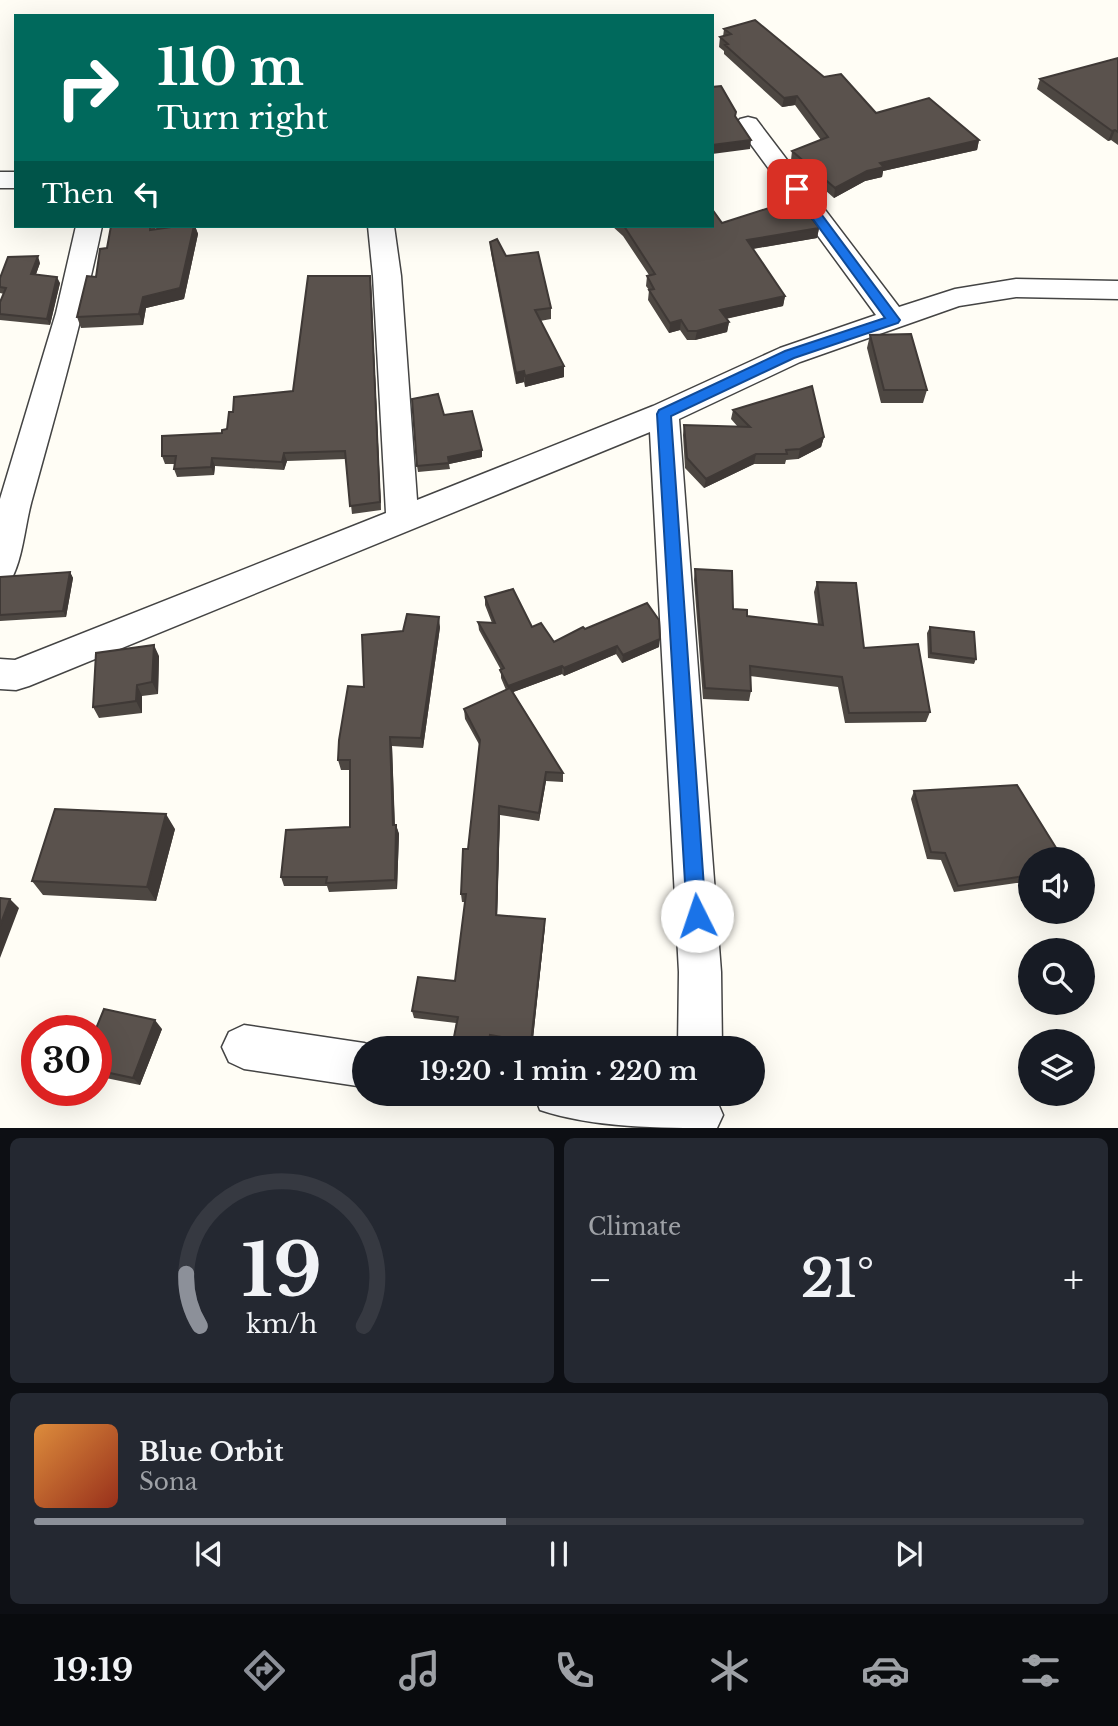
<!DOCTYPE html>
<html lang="en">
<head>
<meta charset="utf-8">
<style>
  :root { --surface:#171b24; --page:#242831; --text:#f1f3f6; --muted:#9ea1a6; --line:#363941; --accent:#8c9099 }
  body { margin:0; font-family:"Libre Baskerville",serif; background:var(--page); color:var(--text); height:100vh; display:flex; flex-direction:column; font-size:26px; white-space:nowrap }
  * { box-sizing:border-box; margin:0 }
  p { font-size:23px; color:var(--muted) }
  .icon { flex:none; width:38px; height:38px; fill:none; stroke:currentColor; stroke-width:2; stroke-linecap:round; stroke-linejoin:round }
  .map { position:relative; height:1128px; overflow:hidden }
  .panel { display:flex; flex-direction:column; gap:10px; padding:10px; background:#0d0f14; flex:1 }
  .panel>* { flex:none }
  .hud { position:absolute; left:14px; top:14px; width:700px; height:214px; border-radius:0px; box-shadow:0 7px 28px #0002; background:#00695c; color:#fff; overflow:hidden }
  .fabs { position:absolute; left:1018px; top:847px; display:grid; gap:14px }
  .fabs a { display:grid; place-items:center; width:77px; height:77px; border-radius:50%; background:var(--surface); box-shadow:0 7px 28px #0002; font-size:35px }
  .speed { position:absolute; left:21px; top:1015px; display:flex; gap:14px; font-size:35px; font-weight:700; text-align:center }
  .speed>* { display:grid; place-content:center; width:91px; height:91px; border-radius:50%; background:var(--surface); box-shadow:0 7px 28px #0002; line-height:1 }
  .speed .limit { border:10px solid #d22; background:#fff; color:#111 }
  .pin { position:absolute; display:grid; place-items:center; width:60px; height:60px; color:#fff; margin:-30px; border-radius:14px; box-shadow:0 4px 10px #0006 }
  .me { position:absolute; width:77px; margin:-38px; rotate:356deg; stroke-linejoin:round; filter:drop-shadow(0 0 5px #0008) }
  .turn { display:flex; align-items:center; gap:24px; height:147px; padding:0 28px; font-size:32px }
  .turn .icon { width:91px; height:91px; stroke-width:2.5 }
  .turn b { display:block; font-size:49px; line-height:60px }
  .then { display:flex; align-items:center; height:66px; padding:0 28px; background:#0003; gap:14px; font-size:26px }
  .big { font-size:52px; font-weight:600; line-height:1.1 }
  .panel .card { flex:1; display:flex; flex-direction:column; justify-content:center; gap:10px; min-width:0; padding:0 24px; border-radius:10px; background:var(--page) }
  .panel .dial { align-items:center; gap:0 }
  .dial svg { height:182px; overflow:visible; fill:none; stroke:var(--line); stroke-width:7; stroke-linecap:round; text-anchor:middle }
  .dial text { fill:var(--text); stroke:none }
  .song { display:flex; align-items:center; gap:21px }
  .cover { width:84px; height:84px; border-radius:10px; background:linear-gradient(135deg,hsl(30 70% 55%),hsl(10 70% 35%)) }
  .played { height:7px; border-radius:4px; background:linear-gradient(90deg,var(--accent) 45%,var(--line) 45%) }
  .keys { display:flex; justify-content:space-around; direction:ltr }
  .heat { display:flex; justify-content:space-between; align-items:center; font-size:38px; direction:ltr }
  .panel .tiles { flex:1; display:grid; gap:10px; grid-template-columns:1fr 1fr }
  .card:last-child { grid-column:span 2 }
  .trip { position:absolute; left:352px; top:1036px; width:413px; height:70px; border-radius:35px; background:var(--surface); box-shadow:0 7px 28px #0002; font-weight:600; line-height:70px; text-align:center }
  .dock { display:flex; height:112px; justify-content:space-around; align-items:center; background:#090b0e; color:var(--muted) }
  .dock .icon { width:49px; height:49px }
  .dock .on { color:var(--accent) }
  .dock b { font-size:32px; color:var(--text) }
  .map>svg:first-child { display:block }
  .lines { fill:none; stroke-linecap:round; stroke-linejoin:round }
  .minor-casing { stroke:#444; stroke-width:3 }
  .minor { fill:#fff; fill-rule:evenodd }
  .wall { fill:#4d4742 }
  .shaded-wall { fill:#3f3936 }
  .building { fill:#5a524d; stroke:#3f3936; stroke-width:2 }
  .route { fill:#1a73e8; stroke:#114b97; stroke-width:2 }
</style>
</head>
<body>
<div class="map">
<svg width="1118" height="1128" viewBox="0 0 1118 1128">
  <rect width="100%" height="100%" fill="#fffdf5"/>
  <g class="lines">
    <!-- minor casing -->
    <g class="minor-casing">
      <path id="minor" d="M748,117L756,119L899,307L955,289L1016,279L1118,281V299L1016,297L959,306L800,362L679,419L721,972L722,1048H678L679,972L650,432L29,686L16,690L0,689V659L15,660L386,513L373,276L368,226H394L401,276L417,500L653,406L780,348L876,315L736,124L740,119Z
        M0,172H16V188H0Z
        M76,226H102C83,317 58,406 33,496C25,522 24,554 12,578L0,582V499L56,313Z
        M244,1025L364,1043L377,1048H364V1087L244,1069L229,1062L222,1047L229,1032Z
        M534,1094H703L716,1099L723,1115L717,1128C660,1128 594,1128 540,1110Z"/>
    </g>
    <!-- minor -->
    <use href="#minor" class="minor"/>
  </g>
  <!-- wall -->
  <path class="wall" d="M724,29L824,77L876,113L979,140L977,150L883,171L882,177L865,181L834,198L791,160L792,151L821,140L795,105L782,107L724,54V51L719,47L720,37H723Z
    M1118,58V145L1111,140L1108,141L1037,89L1040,79Z
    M722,223L819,228L817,238L753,249L785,296L783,306L726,319L729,322L727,332L695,340H687L680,330L669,333L648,300L649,290L646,286L647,276L649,275L623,236L612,226H712Z
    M111,226H155V229L178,226H195L198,234L184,299L146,308L143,325L81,328L77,317L96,277L107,248Z
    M490,242L506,256L551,308V319L540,321L564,377L525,387L524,382L516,384L491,253Z
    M40,263L36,274L60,283L50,325L0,320V302L4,294L0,293V278Z
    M371,284L381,510L352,514L346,459L287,461L284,470L215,466L214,475L177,477L174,469L175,464H165L162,456L222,433L227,429L233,412L293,391Z
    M870,335L927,390L923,403H881L867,348Z
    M733,410L824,437L821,447L798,459L786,460L785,464H754L704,488L685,468L683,435L684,425L738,427L731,419Z
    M444,415L482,450V457L449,464L450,469L418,472L417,466Z
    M695,569L733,609L747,616L818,624L814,592L817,582L864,648L930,712L926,722L845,723L838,687L750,676L751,691L749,701L703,699L694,580Z
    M70,572L73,578L66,617L0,621V577Z
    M485,597L554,642L585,629L659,647L622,663L616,654L564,676L562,674L513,692L563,773V782L546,781L539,821L500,815L497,915L545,919V926L532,1048L491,1042L490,1048H454L453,1042L456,1023L414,1018L412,1011L455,981L465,902H462L461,894L468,849L480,746L465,719L464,709L506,690L501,678V670L479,630L478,622L492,623L485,605Z
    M440,627L423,748L392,746L395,825H396L399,834L397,889L329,892L327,886H284L281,877L350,827V770H341L338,760L364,687Z
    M930,627L976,659L974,664L928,658L927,633Z
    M159,656L158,694L142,696V713L99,718L93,707Z
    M914,791L1031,859V881L954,892L941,860L927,859L911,799Z
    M175,829L156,901L43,895L32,881Z
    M162,1029L140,1085L96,1076V1031Z"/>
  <!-- shaded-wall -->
  <path class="shaded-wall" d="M797,96L795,105L782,107L784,98Z
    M1115,130L1111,140L1108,141L1112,131Z
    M751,140L750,149L712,154V145Z
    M979,140L977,150L883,171L882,177L865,181L834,198L835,188L867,171L880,163Z
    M194,226H195L198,234L184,299L146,308L143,325L139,314L143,297Z
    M819,228L817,238L745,250L747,240Z
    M38,256L40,263L34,280L31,274Z
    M370,276L371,284L381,510L380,502Z
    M57,277L60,283L50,325L47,319Z
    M785,296L783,306L719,320L720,310Z
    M681,320L680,330L669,333L670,323Z
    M729,322L727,332L695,340L697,331Z
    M564,366V377L525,387V376Z
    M524,371V382L516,384V373Z
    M824,437L821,447L798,459L800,449Z
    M482,450V457L449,464L448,457Z
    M284,453L287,461L284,470L282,462Z
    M756,454L754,464L704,488L706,479Z
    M212,458L215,466L214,475L211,467Z
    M70,572L73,578L66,617L63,611Z
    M439,617L440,627L423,748L421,738Z
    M660,639L659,647L622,663L623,655Z
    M154,645L159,656L158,694L152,682Z
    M617,646L616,654L564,676V668Z
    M562,666V674L508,694V686Z
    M137,685L142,696V713L136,701Z
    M390,737L392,746L395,834L393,825Z
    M546,772V781L539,821V813Z
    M499,806L500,815L497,923L496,915Z
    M166,814L175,829L156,901L147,887Z
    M396,825L399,834L397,889L395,880Z
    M10,899L19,908L0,958V926Z
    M545,919V926L532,1048L531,1042Z
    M155,1020L162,1029L140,1085L133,1078Z"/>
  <!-- building -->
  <path class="building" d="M755,20L824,77L841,74L876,113L929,98L979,140L880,163L884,167L867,171L835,188L792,151L828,137L797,96L784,98L725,45L728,44L720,37L731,34L724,29Z
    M1118,58V132L1115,130L1112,131L1040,79Z
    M721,86L736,112L735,116L751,140L712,145V87Z
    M797,199L819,228L747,240L785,296L720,310L729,322L697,331H688L681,320L670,323L649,290L654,289L647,276L655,274L624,226H712V209L722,223Z
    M111,226H150V230L178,226H194L180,288L143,297L139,314L77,317L87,276L96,277L100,249L107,248Z
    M497,239L506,256L538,252L551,308L535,310L564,366L525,376L524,371L516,373L490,242Z
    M38,256L31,274L57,277L47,319L0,314V302L6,288L0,287V278L8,257Z
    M308,276H370L380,502L350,506L345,451L284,453L282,462L212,458L211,467L174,469L176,456H162V436L222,433V430L227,429L229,412H233L234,397L293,391Z
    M911,334L927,390H884L870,335Z
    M812,386L824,437L800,449L786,450L787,454H756L706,479L687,458L684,425L750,427L733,410Z
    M438,394L444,415L472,411L482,450L448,457L449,463L417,466L412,399Z
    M695,569L732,571L733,609L747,610V616L823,625L817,582L856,583L864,648L918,644L930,712L849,713L842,677L750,666L751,691L705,688Z
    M70,572L63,611L0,615V577Z
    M513,589L532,627L541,623L554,642L583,627L585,629L647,603L659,620L660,639L623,655L617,646L564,668L562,666L508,686L500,670L504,668L478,622L495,623L485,597Z
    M407,614L439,617L421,738L390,737L393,825H396L395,880L326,883L327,877H281L286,830L350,827V760H338L339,740L348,686L364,687L362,635L403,631Z
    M930,627L974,632L976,659L931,653Z
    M154,645L152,682L137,685L136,701L93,707L96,653Z
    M510,688L563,773L546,772L539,813L499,806L496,915L545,919L531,1042L490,1035L488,1047L453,1042L458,1017L412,1011L418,977L455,981L466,894H461L463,849H468L480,740L464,709Z
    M1017,785L1063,859H1031V875L958,886L945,853L931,852L914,791Z
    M55,809L166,814L147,887L32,881Z
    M0,898L10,899L0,926Z
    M104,1009L155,1020L133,1078L96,1070V1031H95Z"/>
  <!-- route -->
  <path class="route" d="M797,186L801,187L900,320L898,323L794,358L671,416L706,916L704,923L697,926L690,923L687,916L657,414L659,410L785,351L885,318L791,189Z"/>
</svg>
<div class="fabs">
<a><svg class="icon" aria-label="sound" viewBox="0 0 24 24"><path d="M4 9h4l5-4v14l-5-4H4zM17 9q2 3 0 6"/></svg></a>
<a><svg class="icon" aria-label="search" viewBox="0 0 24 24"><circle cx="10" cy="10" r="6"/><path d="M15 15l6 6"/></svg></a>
<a><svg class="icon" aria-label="layers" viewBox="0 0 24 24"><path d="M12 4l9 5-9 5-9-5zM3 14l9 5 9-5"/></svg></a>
</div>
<div class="speed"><div class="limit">30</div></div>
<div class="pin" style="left:797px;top:189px;background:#d93025"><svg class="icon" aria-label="arrive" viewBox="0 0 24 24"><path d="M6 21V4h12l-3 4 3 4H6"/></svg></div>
<svg class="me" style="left:697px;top:916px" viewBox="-20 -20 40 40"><circle r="19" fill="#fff"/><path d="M0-13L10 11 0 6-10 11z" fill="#1a73e8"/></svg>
<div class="trip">19:20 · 1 min · 220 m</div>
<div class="hud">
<div class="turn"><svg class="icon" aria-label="right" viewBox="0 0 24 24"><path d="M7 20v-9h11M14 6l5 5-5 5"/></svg><div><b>110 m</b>Turn right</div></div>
<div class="then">Then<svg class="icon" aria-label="left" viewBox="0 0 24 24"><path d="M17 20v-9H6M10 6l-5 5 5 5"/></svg></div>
</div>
</div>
<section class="panel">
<div class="tiles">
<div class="card dial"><svg viewBox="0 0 100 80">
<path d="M14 69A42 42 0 1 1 86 69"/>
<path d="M14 69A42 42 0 0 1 8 46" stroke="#8c9099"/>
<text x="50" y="56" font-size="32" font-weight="700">19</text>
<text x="50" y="72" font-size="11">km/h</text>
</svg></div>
<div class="card"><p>Climate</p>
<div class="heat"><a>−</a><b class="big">21°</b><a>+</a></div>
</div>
<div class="card">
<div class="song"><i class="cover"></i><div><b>Blue Orbit</b><p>Sona</p></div></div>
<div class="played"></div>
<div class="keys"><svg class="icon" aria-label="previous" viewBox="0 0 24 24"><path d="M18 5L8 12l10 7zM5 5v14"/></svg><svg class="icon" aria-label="pause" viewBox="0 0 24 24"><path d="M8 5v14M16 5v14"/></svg><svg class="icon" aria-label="next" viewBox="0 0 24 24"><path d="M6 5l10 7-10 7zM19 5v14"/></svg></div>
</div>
</div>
</section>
<nav class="dock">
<b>19:19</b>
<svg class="icon on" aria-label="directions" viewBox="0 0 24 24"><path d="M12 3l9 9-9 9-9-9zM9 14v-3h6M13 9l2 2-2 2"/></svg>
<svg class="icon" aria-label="music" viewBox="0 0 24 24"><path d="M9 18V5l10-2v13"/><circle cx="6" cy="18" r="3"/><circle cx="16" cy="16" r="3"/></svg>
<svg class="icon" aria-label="phone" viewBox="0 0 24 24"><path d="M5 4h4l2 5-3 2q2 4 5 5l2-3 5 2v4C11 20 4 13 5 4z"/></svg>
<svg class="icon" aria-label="climate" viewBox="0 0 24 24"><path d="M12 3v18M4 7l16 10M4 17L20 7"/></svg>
<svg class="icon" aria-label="car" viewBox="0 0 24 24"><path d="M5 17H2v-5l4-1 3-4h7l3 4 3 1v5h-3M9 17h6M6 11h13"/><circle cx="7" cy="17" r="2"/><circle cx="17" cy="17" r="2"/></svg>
<svg class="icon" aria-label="filters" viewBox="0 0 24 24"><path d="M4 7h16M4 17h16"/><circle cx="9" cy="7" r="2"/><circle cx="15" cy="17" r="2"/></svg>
</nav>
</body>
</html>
